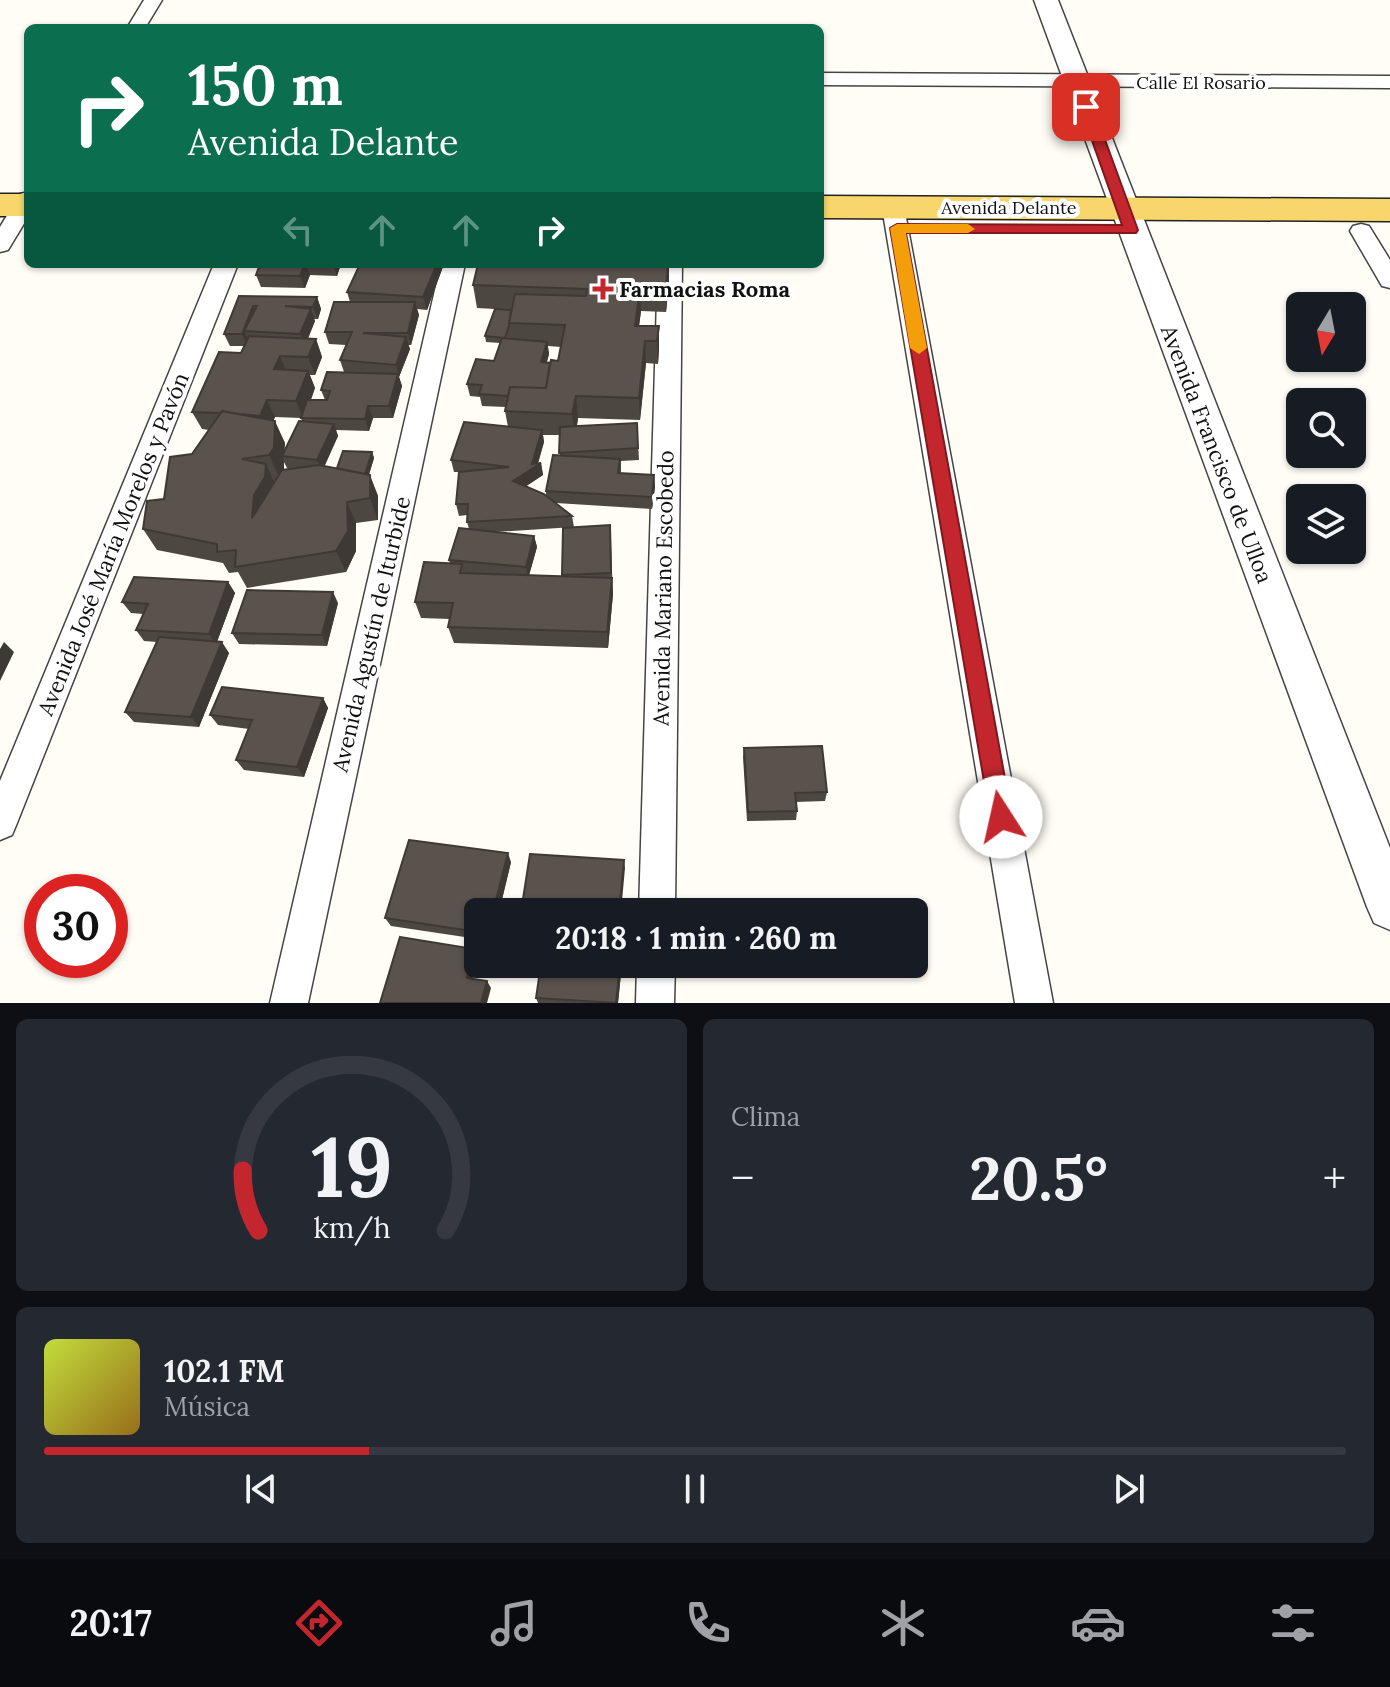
<!DOCTYPE html>
<html lang="es">
<head>
<meta charset="utf-8">
<style>
  :root { --surface:#171b24; --page:#242831; --text:#f1f3f6; --muted:#9ea1a6; --line:#363941; --accent:#c4262e }
  body { margin:0; font-family:Lora,serif; background:var(--page); color:var(--text); height:100vh; display:flex; flex-direction:column; font-size:30px; white-space:nowrap }
  * { box-sizing:border-box; margin:0 }
  p { font-size:26px; color:var(--muted) }
  .icon { flex:none; width:44px; height:44px; fill:none; stroke:currentColor; stroke-width:2; stroke-linecap:round; stroke-linejoin:round }
  .map { position:relative; height:1003px; overflow:hidden }
  .drawer { display:flex; flex-direction:column; gap:16px; padding:16px; background:#0d0f14; flex:1 }
  .drawer>* { flex:none }
  .guide { position:absolute; left:24px; top:24px; width:800px; height:244px; border-radius:12px; box-shadow:0 2px 6px #0004; background:#0b6e4f; color:#fff; overflow:hidden }
  .needle { width:52px; rotate:190deg }
  .tools { position:absolute; left:1286px; top:292px; display:grid; gap:16px }
  .tools a { display:grid; place-items:center; width:80px; height:80px; border-radius:12px; background:var(--surface); box-shadow:0 2px 6px #0004; font-size:40px }
  .speed { position:absolute; left:24px; top:874px; display:flex; gap:16px; font-size:40px; font-weight:700; text-align:center }
  .speed>* { display:grid; place-content:center; width:104px; height:104px; border-radius:50%; background:var(--surface); box-shadow:0 2px 6px #0004; line-height:1 }
  .speed .limit { border:12px solid #d22; background:#fff; color:#111 }
  .pin { position:absolute; display:grid; place-items:center; width:68px; height:68px; color:#fff; margin:-34px; border-radius:16px; box-shadow:0 4px 12px #0006 }
  .me { position:absolute; width:88px; margin:-44px; rotate:350deg; stroke-linejoin:round; filter:drop-shadow(0 0 6px #0008) }
  .turn { display:flex; align-items:center; gap:28px; height:168px; padding:0 32px; font-size:36px }
  .turn .icon { width:104px; height:104px; stroke-width:2.5 }
  .turn b { display:block; font-size:56px; line-height:68px }
  .lanes { display:flex; align-items:center; height:76px; padding:0 32px; background:#0003; justify-content:center; gap:40px; direction:ltr }
  .lanes .off { opacity:.35 }
  .big { font-size:60px; font-weight:700; line-height:1.1 }
  .drawer .widget { flex:1; display:flex; flex-direction:column; justify-content:center; gap:12px; min-width:0; padding:0 28px; border-radius:12px; background:var(--page) }
  .drawer .dial { align-items:center; gap:0 }
  .dial svg { height:208px; overflow:visible; fill:none; stroke:var(--line); stroke-width:7; stroke-linecap:round; text-anchor:middle }
  .dial text { fill:var(--text); stroke:none }
  .song { display:flex; align-items:center; gap:24px }
  .cover { width:96px; height:96px; border-radius:12px; background:linear-gradient(135deg,hsl(70 70% 55%),hsl(40 70% 35%)) }
  .played { height:8px; border-radius:4px; background:linear-gradient(90deg,var(--accent) 25%,var(--line) 25%) }
  .keys { display:flex; justify-content:space-around; direction:ltr }
  .heat { display:flex; justify-content:space-between; align-items:center; font-size:44px; direction:ltr }
  .drawer .tiles { flex:1; display:grid; gap:16px; grid-template-columns:1fr 1fr }
  .widget:last-child { grid-column:span 2 }
  .trip { position:absolute; left:464px; top:898px; width:464px; height:80px; border-radius:12px; background:var(--surface); box-shadow:0 2px 6px #0004; font-weight:700; line-height:80px; text-align:center }
  .tabs { display:flex; height:128px; justify-content:space-around; align-items:center; background:#090b0e; color:var(--muted) }
  .tabs .icon { width:56px; height:56px }
  .tabs .current { color:var(--accent) }
  .tabs b { font-size:36px; color:var(--text) }
  .map>svg:first-child { display:block }
  .lines { fill:none; stroke-linecap:round; stroke-linejoin:round }
  .minor-casing { stroke:#444; stroke-width:3 }
  .tertiary-casing { stroke:#444; stroke-width:3 }
  .primary-casing { stroke:#222; stroke-width:3 }
  .minor { fill:#fff; fill-rule:evenodd }
  .tertiary { fill:#fff; fill-rule:evenodd }
  .primary { fill:#f9d66b; fill-rule:evenodd }
  .wall { fill:#4d4742; fill-rule:evenodd }
  .shaded-wall { fill:#3f3936 }
  .building { fill:#5a524d; stroke:#3f3936; stroke-width:2 }
  .route { fill:#c4262e; stroke:#7f191e; stroke-width:2 }
  .slow { fill:#f59e0b }
  .poi-dot { fill:#c4262e; stroke:#fff; stroke-width:3 }
  .labels { text-anchor:middle; dominant-baseline:central; stroke-width:8; stroke-linejoin:round; paint-order:stroke }
  .far-street-label { font-size:18px; fill:#111; stroke:#fff }
  .poi-label { font-size:22px; font-weight:bold; fill:#111; stroke:#fff; text-anchor:start }
  .street-label { font-size:22px; fill:#111; stroke:#fff }
</style>
</head>
<body>
<div class="map">
<svg width="1390" height="1003" viewBox="0 0 1390 1003">
  <rect width="100%" height="100%" fill="#fffdf5"/>
  <g class="lines">
    <!-- minor casing -->
    <g class="minor-casing">
      <path id="minor" d="M144,0H162L145,28H127Z
        M820,73L1390,76V88L820,85Z
        M28,192V217L8,250L0,252V227L20,194Z
        M893,200L901,202L904,207L1053,1003H1015L882,207L885,202Z
        M1361,224L1369,226L1390,260V288L1382,286L1350,231L1353,226Z
        M214,264H238L17,823L12,835L0,840V781Z
        M441,264H465L308,1003H270Z
        M658,264H682L675,912H639Z
        M637,964H675L674,1003H636Z"/>
    </g>
    <!-- tertiary casing -->
    <g class="tertiary-casing">
      <path id="tertiary" d="M1034,0H1058L1390,848V930L1374,923L1367,907Z"/>
    </g>
    <!-- primary casing -->
    <g class="primary-casing">
      <path id="primary" d="M0,194H28V216H0Z
        M820,196L1390,199V221L820,218Z"/>
    </g>
    <!-- minor -->
    <use href="#minor" class="minor"/>
    <!-- tertiary -->
    <use href="#tertiary" class="tertiary"/>
    <!-- primary -->
    <use href="#primary" class="primary"/>
  </g>
  <!-- wall -->
  <path class="wall" d="M260,264H341L337,276L310,275L305,288L261,287L256,275Z
    M444,264L427,310L417,309L419,315L411,345H408L410,349L399,377L402,386L393,418H373L369,431L336,430L338,436L324,466L337,468L372,452L374,458L369,475L378,496V520L356,523V551L346,572L247,588L238,572L229,573L223,563L157,550L143,529L209,430L202,429L192,412L241,353L244,346H230L224,334L239,296L317,297L321,309L318,319H314L315,321L308,339H316L322,357L315,375H310L315,388L311,400H325L321,390L344,372L340,360L346,345L329,344L325,332L350,302L347,292ZM275,417L301,418L302,421L284,451L285,443L273,421ZM284,462L287,468L292,469L284,470Z
    M669,264V283L666,312L641,311L639,326H659V349L658,364L646,363L640,420L578,418L577,426L637,423L639,460L621,461V473L654,475L655,487L652,509L556,503L572,516L574,527L495,532L534,536L537,547L529,575L563,576V528L611,537L612,579L613,594L608,648L454,643L448,627L450,619L421,618L415,602L450,563L449,560L469,529L467,522V515L459,516L456,504L459,472H454L451,460L508,427L505,411L506,407L482,406L480,397L470,396L467,384L494,361L500,343L486,342L485,336L495,309L477,308L473,285ZM548,346L561,347L558,361L547,362L549,354ZM543,435H560V456L546,491V496L526,486L543,475L541,463L538,464L544,442Z
    M228,582L235,593L217,642L229,653L199,727L134,722L125,712L157,642L144,641L136,630L143,614L131,613L122,602Z
    M338,603L327,646L239,644L232,633Z
    M323,698L328,708L304,777L244,770L236,760L249,729L218,725L210,715Z
    M744,748L827,792L825,801L796,802L797,811L796,820L747,821L743,757Z
    M511,862L499,912H478V939L391,926L385,918Z
    M622,964L618,1003H538L536,998Z"/>
  <!-- shaded-wall -->
  <path class="shaded-wall" d="M305,264L310,275L305,288L300,276Z
    M333,264H341L337,276Z
    M437,264H444L427,310L423,297Z
    M669,264V283L666,312V289Z
    M640,288L641,311L636,348L635,326Z
    M317,297L321,309L318,319L313,307Z
    M415,302L419,315L411,345L408,333Z
    M253,306L258,318L244,331L249,341L247,346L242,334Z
    M311,309L315,321L304,346L300,334Z
    M659,326V349L658,364L657,341Z
    M406,337L410,349L399,377L396,365Z
    M316,339L322,357L315,375L308,357Z
    M645,341L646,363L640,420L639,398Z
    M547,342L549,354L543,374L541,362Z
    M280,356L287,373L274,369Z
    M308,371L315,388L303,418L296,401Z
    M398,374L402,386L393,418L389,406Z
    M576,396L578,418L575,436L572,414Z
    M267,400L275,417L268,433L260,416Z
    M368,406L373,418L369,431L365,419Z
    M275,421L285,443L284,457L282,456L284,462V470L279,477L269,455Z
    M334,424L338,436L322,472L317,460Z
    M542,430L544,442L537,465L541,463L543,475L516,493L513,481L532,464Z
    M372,452L374,458L367,480L365,474Z
    M266,464L276,486L252,518L254,495Z
    M370,475L378,496V520L370,498Z
    M654,475L655,487L652,509V497Z
    M347,502L356,523V551L346,572L336,551Z
    M610,525L613,594L608,648L607,632L612,580Z
    M534,536L537,547L528,579L526,567Z
    M228,582L235,593L216,644L209,634Z
    M333,592L338,603L327,646L322,635Z
    M4,642L14,652L0,681V649Z
    M222,642L229,653L199,727L191,717Z
    M323,698L328,708L304,777L297,767Z
    M508,853L511,862L499,912H493Z
    M624,860L625,868L621,912H619Z
    M474,949L478,956L471,985L467,978Z
    M620,964H622L618,1003H616Z
    M487,981L491,988L487,1003H481Z"/>
  <!-- building -->
  <path class="building" d="M260,264H305L300,276L256,275Z
    M360,264H437L423,297L347,292Z
    M478,264H668L666,289L640,288L635,326H659L657,341H645L639,398L576,396L572,414L505,411L510,387L546,388L551,360L558,361L565,325L509,323L515,294L586,296L587,289L473,285Z
    M239,296L317,297L313,307L285,306L311,309L300,334L244,331L257,306H253L242,334H224Z
    M334,302H415L408,333H363L406,337L396,365L340,360L352,332H325Z
    M495,309L511,310L509,323V326L505,338L485,336Z
    M249,336L316,339L308,357L280,356L274,369L308,371L296,401L267,400L260,416L239,414L222,411L221,413L192,412L219,352L241,353Z
    M502,338L547,342L541,362L550,363L546,388L510,387L508,396L479,394L482,385L467,384L476,359L494,361Z
    M327,372L398,374L389,406H368L365,419L301,418L307,400H327L330,391L321,390Z
    M222,411L275,421L274,448L269,455L242,459L266,464L265,477L254,495L252,518L282,470L319,465L370,475V498L347,502L348,531L336,551L235,567L236,550L217,552V544L143,529L147,501L164,499L170,457L192,454Z
    M299,421L334,424L317,460L282,456Z
    M464,422L542,430L532,464L541,463L513,481L544,494L572,516L467,522L468,504H456L459,472L509,467L451,460Z
    M637,423L638,448L559,453L560,427Z
    M343,451L372,452L365,474L337,468Z
    M553,455L620,459L618,473L654,475L652,497L546,491Z
    M610,525L611,573L562,575L563,528Z
    M459,528L534,536L526,567L449,560Z
    M424,562L462,564L460,573L612,578L607,632L448,627L453,603L415,602Z
    M134,577L228,582L209,634L136,630L148,604L122,602Z
    M247,590L333,592L322,635L232,633Z
    M159,637L222,642L191,717L125,712Z
    M222,687L323,698L297,767L236,760L252,720L210,715Z
    M822,746L827,792L795,793L797,811L748,812L744,748Z
    M409,840L508,853L493,912H478V932L385,918Z
    M530,854L624,860L619,912H521Z
    M400,937L474,949L467,978L487,981L481,1003H380Z
    M541,964H620L616,1003L536,998Z"/>
  <!-- route -->
  <path class="route" d="M1082,104L1093,107L1138,230L1136,233H906L1012,817L1009,825L1001,828L993,825L990,817L890,228L897,224L1122,225L1080,107Z"/>
  <!-- slow -->
  <path class="slow" d="M897,224H968L975,229L968,233H906L927,348L919,354L910,348L890,228Z"/>
  <!-- markers -->
  <path class="poi-dot" d="M599 277h8v8h8v8h-8v8h-8v-8h-8v-8h8z"/>
  <g class="labels">
    <!-- far-street labels -->
    <g class="far-street-label">
      <text x="1201" y="82">Calle El Rosario</text>
      <text x="1009" y="207">Avenida Delante</text>
    </g>
    <!-- poi labels -->
    <g class="poi-label">
      <text x="619" y="289">Farmacias Roma</text>
    </g>
    <!-- street labels -->
    <g class="street-label">
      <text transform="translate(1217 454) rotate(69)">Avenida Francisco de Ulloa</text>
      <text transform="translate(113 544) rotate(-68)">Avenida José María Morelos y Pavón</text>
      <text transform="translate(663 588) rotate(-89)">Avenida Mariano Escobedo</text>
      <text transform="translate(371 634) rotate(-77)">Avenida Agustín de Iturbide</text>
    </g>
  </g>
</svg>
<div class="tools">
<a><svg class="needle" viewBox="-14 -14 28 28"><path d="M0-13l5 13h-10z" fill="#e53935"/><path d="M0 13l5-13h-10z" fill="#9ea1a6"/></svg></a>
<a><svg class="icon" aria-label="search" viewBox="0 0 24 24"><circle cx="10" cy="10" r="6"/><path d="M15 15l6 6"/></svg></a>
<a><svg class="icon" aria-label="layers" viewBox="0 0 24 24"><path d="M12 4l9 5-9 5-9-5zM3 14l9 5 9-5"/></svg></a>
</div>
<div class="speed"><div class="limit">30</div></div>
<div class="pin" style="left:1086px;top:107px;background:#d93025"><svg class="icon" aria-label="arrive" viewBox="0 0 24 24"><path d="M6 21V4h12l-3 4 3 4H6"/></svg></div>
<svg class="me" style="left:1001px;top:817px" viewBox="-20 -20 40 40"><circle r="19" fill="#fff"/><path d="M0-13L10 11 0 6-10 11z" fill="#c4262e"/></svg>
<div class="trip">20:18 · 1 min · 260 m</div>
<div class="guide">
<div class="turn"><svg class="icon" aria-label="right" viewBox="0 0 24 24"><path d="M7 20v-9h11M14 6l5 5-5 5"/></svg><div><b>150 m</b>Avenida Delante</div></div>
<div class="lanes"><svg class="icon off" aria-label="left" viewBox="0 0 24 24"><path d="M17 20v-9H6M10 6l-5 5 5 5"/></svg><svg class="icon off" aria-label="ahead" viewBox="0 0 24 24"><path d="M12 20V5M6 11l6-6 6 6"/></svg><svg class="icon off" aria-label="ahead" viewBox="0 0 24 24"><path d="M12 20V5M6 11l6-6 6 6"/></svg><svg class="icon" aria-label="right" viewBox="0 0 24 24"><path d="M7 20v-9h11M14 6l5 5-5 5"/></svg></div>
</div>
</div>
<section class="drawer">
<div class="tiles">
<div class="widget dial"><svg viewBox="0 0 100 80">
<path d="M14 69A42 42 0 1 1 86 69"/>
<path d="M14 69A42 42 0 0 1 8 46" stroke="#c4262e"/>
<text x="50" y="56" font-size="32" font-weight="700">19</text>
<text x="50" y="72" font-size="11">km/h</text>
</svg></div>
<div class="widget"><p>Clima</p>
<div class="heat"><a>−</a><b class="big">20.5°</b><a>+</a></div>
</div>
<div class="widget">
<div class="song"><i class="cover"></i><div><b>102.1 FM</b><p>Música</p></div></div>
<div class="played"></div>
<div class="keys"><svg class="icon" aria-label="previous" viewBox="0 0 24 24"><path d="M18 5L8 12l10 7zM5 5v14"/></svg><svg class="icon" aria-label="pause" viewBox="0 0 24 24"><path d="M8 5v14M16 5v14"/></svg><svg class="icon" aria-label="next" viewBox="0 0 24 24"><path d="M6 5l10 7-10 7zM19 5v14"/></svg></div>
</div>
</div>
</section>
<nav class="tabs">
<b>20:17</b>
<svg class="icon current" aria-label="directions" viewBox="0 0 24 24"><path d="M12 3l9 9-9 9-9-9zM9 14v-3h6M13 9l2 2-2 2"/></svg>
<svg class="icon" aria-label="music" viewBox="0 0 24 24"><path d="M9 18V5l10-2v13"/><circle cx="6" cy="18" r="3"/><circle cx="16" cy="16" r="3"/></svg>
<svg class="icon" aria-label="phone" viewBox="0 0 24 24"><path d="M5 4h4l2 5-3 2q2 4 5 5l2-3 5 2v4C11 20 4 13 5 4z"/></svg>
<svg class="icon" aria-label="climate" viewBox="0 0 24 24"><path d="M12 3v18M4 7l16 10M4 17L20 7"/></svg>
<svg class="icon" aria-label="car" viewBox="0 0 24 24"><path d="M5 17H2v-5l4-1 3-4h7l3 4 3 1v5h-3M9 17h6M6 11h13"/><circle cx="7" cy="17" r="2"/><circle cx="17" cy="17" r="2"/></svg>
<svg class="icon" aria-label="filters" viewBox="0 0 24 24"><path d="M4 7h16M4 17h16"/><circle cx="9" cy="7" r="2"/><circle cx="15" cy="17" r="2"/></svg>
</nav>
</body>
</html>
